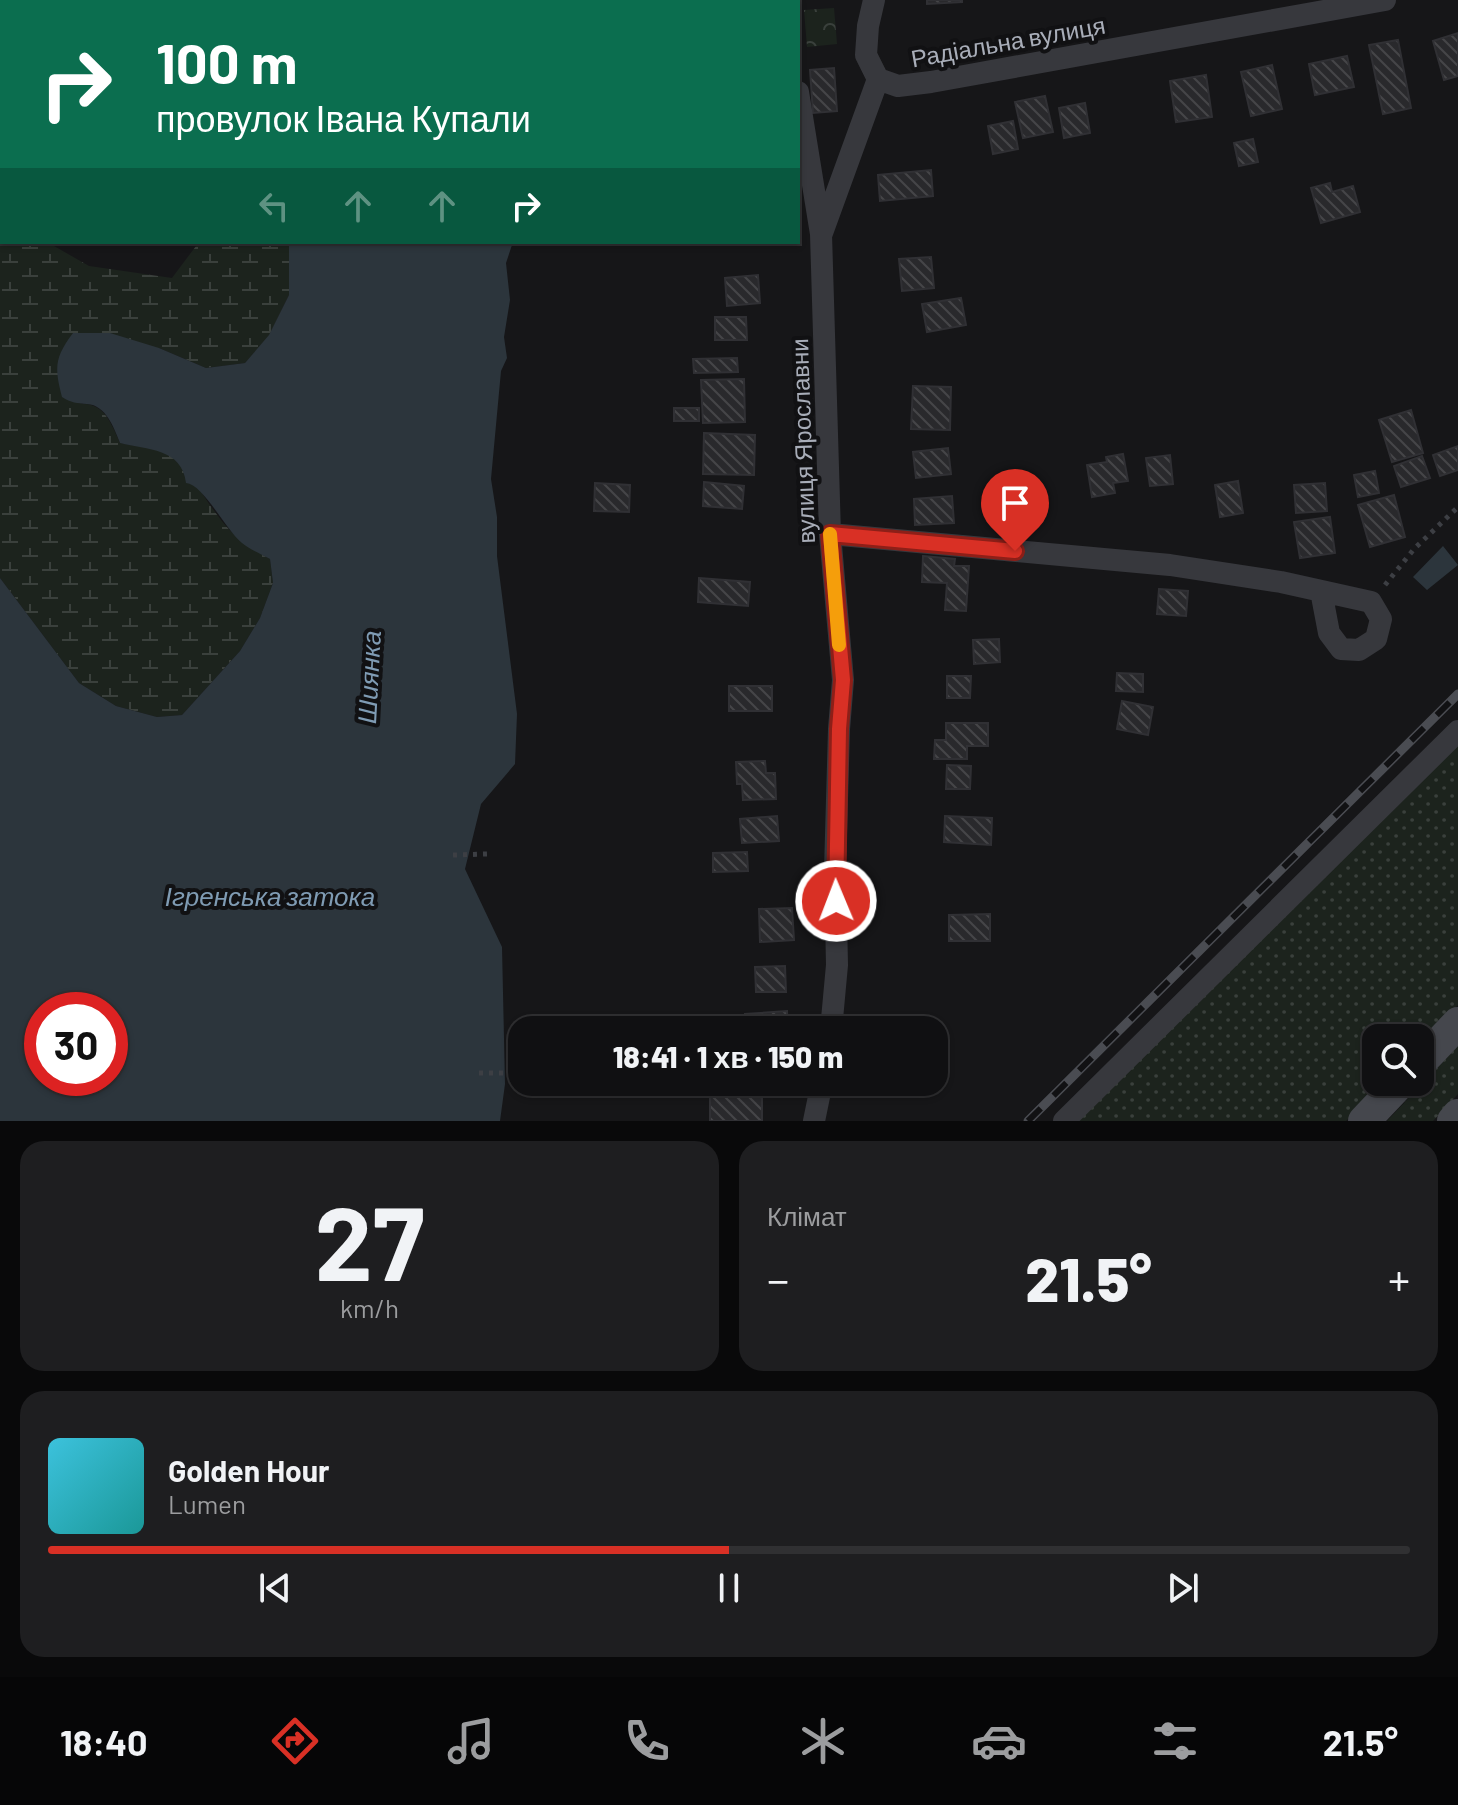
<!DOCTYPE html>
<html lang="uk">
<head>
<meta charset="utf-8">
<style>
  :root { --surface:#101012; --page:#1e1e20; --text:#f1f3f6; --muted:#9c9d9f; --line:#303032; --accent:#d93025 }
  body { margin:0; font-family:Barlow,sans-serif; background:var(--page); color:var(--text); height:100vh; display:flex; flex-direction:column; font-size:30px; white-space:nowrap }
  * { box-sizing:border-box; margin:0 }
  p { font-size:26px; color:var(--muted) }
  .icon { flex:none; width:44px; height:44px; fill:none; stroke:currentColor; stroke-width:2; stroke-linecap:round; stroke-linejoin:round }
  .map { position:relative; height:1121px; overflow:hidden }
  .panel { display:flex; flex-direction:column; gap:20px; padding:20px; background:#09090a; flex:1 }
  .panel>* { flex:none }
  .hud { position:absolute; left:0px; top:0px; width:800px; height:244px; box-shadow:0 2px 6px #0004,0 0 0 2px var(--line); background:#0b6e4f; color:#fff; overflow:hidden }
  .fabs { position:absolute; left:1362px; top:1024px; display:grid; gap:16px }
  .fabs a { display:grid; place-items:center; width:72px; height:72px; border-radius:16px; background:var(--surface); box-shadow:0 2px 6px #0004,0 0 0 2px var(--line); font-size:40px }
  .speed { position:absolute; left:24px; top:992px; display:flex; gap:16px; font-size:40px; font-weight:700; text-align:center }
  .speed>* { display:grid; place-content:center; width:104px; height:104px; border-radius:50%; background:var(--surface); box-shadow:0 2px 6px #0004,0 0 0 2px var(--line); line-height:1 }
  .speed .limit { border:12px solid #d22; background:#fff; color:#111 }
  .pin { position:absolute; display:grid; place-items:center; width:68px; height:68px; color:#fff; margin:-82px -34px; border-radius:50% 50% 50% 0; rotate:-45deg; box-shadow:0 0 8px #0007 }
  .pin .icon { rotate:45deg }
  .me { position:absolute; width:88px; margin:-44px; rotate:359deg; stroke-linejoin:round; filter:drop-shadow(0 0 6px #0008) }
  .turn { display:flex; align-items:center; gap:28px; height:168px; padding:0 24px; font-size:36px }
  .turn .icon { width:104px; height:104px; stroke-width:2.5 }
  .turn b { display:block; font-size:56px; line-height:68px }
  .lanes { display:flex; align-items:center; height:76px; padding:0 24px; background:#0003; justify-content:center; gap:40px; direction:ltr }
  .lanes .off { opacity:.35 }
  .big { font-size:60px; font-weight:800; line-height:1.1 }
  .panel .tile { flex:1; display:flex; flex-direction:column; justify-content:center; gap:12px; min-width:0; padding:0 28px; border-radius:24px; background:var(--page) }
  .panel .dial { align-items:center; gap:0 }
  .dial b { font-size:104px; line-height:1 }
  .song { display:flex; align-items:center; gap:24px }
  .cover { width:96px; height:96px; border-radius:12px; background:linear-gradient(135deg,hsl(190 70% 55%),hsl(180 70% 35%)) }
  .played { height:8px; border-radius:4px; background:linear-gradient(90deg,var(--accent) 50%,var(--line) 50%) }
  .keys { display:flex; justify-content:space-around; direction:ltr }
  .heat { display:flex; justify-content:space-between; align-items:center; font-size:44px; direction:ltr }
  .panel .tiles { flex:1; display:grid; gap:20px; grid-template-columns:1fr 1fr }
  .tile:last-child { grid-column:span 2 }
  .trip { position:absolute; left:508px; top:1016px; width:440px; height:80px; border-radius:24px; background:var(--surface); box-shadow:0 2px 6px #0004,0 0 0 2px var(--line); font-weight:800; line-height:80px; text-align:center }
  .menu { display:flex; height:128px; justify-content:space-around; align-items:center; background:#060607; color:var(--muted) }
  .menu .icon { width:56px; height:56px }
  .menu .selected { color:var(--accent) }
  .menu b { font-size:36px; color:var(--text) }
  .map>svg:first-child { display:block }
  .grass { fill:url(#grass-dots) }
  .wetland { fill:url(#wetland-marsh) }
  .park { fill:url(#park-crowns) }
  .water { fill:#2c353c; fill-rule:evenodd }
  .building { fill:url(#building-back-hatch); stroke:#303034; stroke-width:2 }
  .lines { fill:none; stroke-linecap:round; stroke-linejoin:round }
  .path { stroke:#3d3f44; stroke-width:5; stroke-dasharray:4 6; stroke-linecap:butt }
  .minor { stroke:#37383d; stroke-width:22 }
  .secondary { stroke:#45474d; stroke-width:32 }
  .rail-casing { stroke:#4a4c52; stroke-width:9 }
  .rail { stroke:#111113; stroke-width:6; stroke-dasharray:18; stroke-linecap:butt }
  .route-casing { stroke:#8d1f18; stroke-width:20 }
  .route { stroke:#d93025; stroke-width:14 }
  .slow { stroke:#f59e0b; stroke-width:14 }
  .labels { text-anchor:middle; dominant-baseline:central; stroke-width:8; stroke-linejoin:round; paint-order:stroke }
  .street-label { font-size:24px; fill:#a8adb8; stroke:#111113 }
  .water-label { font-size:26px; font-style:italic; fill:#7f9bb3; stroke:#111113 }
</style>
</head>
<body>
<div class="map">
<svg width="1458" height="1121" viewBox="0 0 1458 1121">
  <defs>
    <pattern id="grass-dots" width="8" height="8" patternUnits="userSpaceOnUse" patternTransform="scale(2)"><rect width="8" height="8" fill="#1c231d"/><path d="M2 2h.1M6 6h.1" fill="none" stroke="#3a403c" stroke-width="1.8" stroke-linecap="round"/></pattern>
    <pattern id="wetland-marsh" width="20" height="14" patternUnits="userSpaceOnUse" patternTransform="scale(2)"><rect width="20" height="14" fill="#1c231d"/><path d="M1 5h8M5 5V1M11 12h8M15 12V8" fill="none" stroke="#3a403c"/></pattern>
    <pattern id="park-crowns" width="20" height="18" patternUnits="userSpaceOnUse" patternTransform="scale(2)"><rect width="20" height="18" fill="#1c231d"/><path d="M2 6a3 3 0 1 1 6 0M12 15a3 3 0 1 1 6 0" fill="none" stroke="#3a403c"/></pattern>
    <pattern id="building-back-hatch" width="6" height="6" patternUnits="userSpaceOnUse" patternTransform="scale(2)"><rect width="6" height="6" fill="#29292c"/><path d="M-1 5l2 2M0 0l6 6M5-1l2 2" fill="none" stroke="#454548"/></pattern>
  </defs>
  <rect width="100%" height="100%" fill="#161618"/>
  <!-- grass -->
  <path class="grass" d="M1458,743V1005L1420,1045V1038H1376V1082H1384L1346,1121H1078Z
    M1458,1046V1094L1433,1121H1387Z"/>
  <!-- wetland -->
  <path class="wetland" d="M0,215L2,242H47L89,266L172,278L199,242H289V295L269,336L245,363L206,368L159,348L81,404C104,402 112,425 120,443C136,447 153,445 168,454C190,469 202,496 218,516C232,536 249,547 270,559L273,583L260,618L240,651L182,715L157,717L116,706L79,683L0,578Z"/>
  <!-- park -->
  <path class="park" d="M834,8L837,44L807,47L804,10Z"/>
  <!-- water -->
  <path class="water" d="M287,0H527L528,2H287Z
    M289,242H513L506,263L510,300L504,337L507,358L501,371L491,479L497,517V556L517,714L515,764L481,804L465,869L502,947L505,1084L500,1121H0V578L79,683L116,706L157,717L182,715L240,651L260,618L273,583L270,559C261,554 249,549 242,543C225,529 203,484 186,483C182,448 147,450 120,443C114,428 106,405 87,404C77,403 71,403 62,397C54,367 55,357 73,333H110L159,348L206,368L245,363L269,335L289,295ZM110,1010V1078H42V1010Z
    M1443,546L1458,565L1427,590L1413,577Z"/>
  <!-- building -->
  <path class="building" d="M927,0H962V2L927,4Z
    M1458,33V76L1444,80L1433,41Z
    M1398,40L1411,108L1383,114L1369,45Z
    M1347,56L1354,87L1315,95L1309,64Z
    M1272,65L1282,109L1251,116L1241,72Z
    M834,68L837,111L813,113L810,70Z
    M1206,75L1212,117L1176,122L1170,81Z
    M1045,96L1053,132L1023,138L1015,102Z
    M1085,103L1090,133L1064,138L1059,108Z
    M1013,121L1018,149L993,154L988,126Z
    M1253,139L1258,162L1239,166L1234,143Z
    M931,170L933,196L880,201L878,175Z
    M1330,183L1332,192L1353,186L1360,212L1321,223L1311,188Z
    M931,257L934,288L902,291L899,259Z
    M758,275L760,303L727,306L725,278Z
    M961,298L966,325L927,332L922,304Z
    M715,317H746L747,340H715Z
    M737,358L738,372L694,373L693,359Z
    M744,379L745,422L703,423L701,380Z
    M913,386L951,387L950,430L911,429Z
    M674,408H699V421H674Z
    M1411,410L1423,453L1392,462L1379,420Z
    M704,433L755,435L754,475L703,474Z
    M1458,446V470L1440,476L1433,455Z
    M948,448L951,474L916,478L913,452Z
    M1123,454L1128,481L1113,483L1115,493L1092,497L1087,465L1107,462L1106,457Z
    M1170,455L1173,484L1150,486L1146,458Z
    M1422,456L1430,478L1401,487L1394,466Z
    M1375,471L1379,493L1358,497L1354,475Z
    M1238,481L1243,513L1220,517L1215,485Z
    M704,482L744,486L742,509L703,506Z
    M595,483L630,485L629,512L594,511Z
    M1325,483L1327,511L1296,513L1294,485Z
    M1394,495L1405,537L1370,547L1358,505Z
    M952,496L954,523L915,525L914,499Z
    M1330,517L1335,553L1300,558L1294,522Z
    M923,556L955,559L954,566H969L966,611L945,610L947,583L922,582Z
    M699,578L750,582L748,606L698,602Z
    M1159,589L1188,591L1186,616L1157,614Z
    M999,639L1000,662L974,664L973,640Z
    M1117,673L1143,674V692L1116,691Z
    M947,676H971L970,698H947Z
    M729,686H772V711H729Z
    M1122,701L1153,707L1148,735L1117,729Z
    M946,723H988V746H967V759H934L935,740H946Z
    M765,761L766,773H775L776,799L743,800L742,784H737L736,762Z
    M947,765L971,766L970,789H946Z
    M777,816L779,841L742,843L740,819Z
    M945,816L992,818L991,845L944,842Z
    M747,852L748,871L713,872V853Z
    M792,908L794,940L760,942L759,909Z
    M990,914V941H949V915Z
    M785,966L786,992H756L755,967Z
    M787,1011L788,1030H746L745,1014Z
    M710,1088H762V1121H710Z"/>
  <g class="lines">
    <!-- path -->
    <path class="path" d="M1385,585L1414,549L1458,507
      M453,855L487,854
      M479,1073H509"/>
    <!-- minor -->
    <path class="minor" d="M776,0L777,2
      M878,79L898,86L931,82L1385,0
      M798,92L821,234L830,534L843,680L839,729L835,870L837,965L831,1030
      M822,233L878,79L866,55L868,26L874,0
      M830,534L1170,565L1281,582L1371,602L1381,619L1376,639L1359,650L1341,649L1329,633L1321,591
      M814,1121L822,1082
      M1064,1121L1458,731"/>
    <!-- secondary -->
    <path class="secondary" d="M1420,1063L1458,1023
      M1364,1121L1401,1082
      M1453,1121L1458,1115"/>
    <!-- rail casing -->
    <g class="rail-casing">
      <path id="rail" d="M1028,1121L1458,694"/>
    </g>
    <!-- rail -->
    <use href="#rail" class="rail"/>
  </g>
  <g class="lines">
    <!-- route casing -->
    <g class="route-casing">
      <path id="route" d="M836,901L839,729L843,680L830,534L1015,551"/>
    </g>
    <!-- route -->
    <use href="#route" class="route"/>
    <!-- slow -->
    <path class="slow" d="M830,534L839,645"/>
  </g>
  <g class="labels">
    <!-- street labels -->
    <g class="street-label">
      <text transform="translate(1008 41) rotate(-10)">Радіальна вулиця</text>
      <text transform="translate(802 441) rotate(-92)">вулиця Ярославни</text>
    </g>
    <!-- water labels -->
    <g class="water-label">
      <text transform="translate(368 677) rotate(-87)">Шиянка</text>
      <text x="270" y="895">Ігренська затока</text>
    </g>
  </g>
</svg>
<div class="fabs">
<a><svg class="icon" aria-label="search" viewBox="0 0 24 24"><circle cx="10" cy="10" r="6"/><path d="M15 15l6 6"/></svg></a>
</div>
<div class="speed"><div class="limit">30</div></div>
<div class="pin" style="left:1015px;top:551px;background:#d93025"><svg class="icon" aria-label="arrive" viewBox="0 0 24 24"><path d="M6 21V4h12l-3 4 3 4H6"/></svg></div>
<svg class="me" style="left:836px;top:901px" viewBox="-20 -20 40 40"><circle r="17" fill="#d93025" stroke="#fff" stroke-width="3"/><path d="M0-11L8 9 0 5-8 9z" fill="#fff"/></svg>
<div class="trip">18:41 · 1 хв · 150 m</div>
<div class="hud">
<div class="turn"><svg class="icon" aria-label="right" viewBox="0 0 24 24"><path d="M7 20v-9h11M14 6l5 5-5 5"/></svg><div><b>100 m</b>провулок Івана Купали</div></div>
<div class="lanes"><svg class="icon off" aria-label="left" viewBox="0 0 24 24"><path d="M17 20v-9H6M10 6l-5 5 5 5"/></svg><svg class="icon off" aria-label="ahead" viewBox="0 0 24 24"><path d="M12 20V5M6 11l6-6 6 6"/></svg><svg class="icon off" aria-label="ahead" viewBox="0 0 24 24"><path d="M12 20V5M6 11l6-6 6 6"/></svg><svg class="icon" aria-label="right" viewBox="0 0 24 24"><path d="M7 20v-9h11M14 6l5 5-5 5"/></svg></div>
</div>
</div>
<section class="panel">
<div class="tiles">
<div class="tile dial"><b>27</b><p>km/h</p></div>
<div class="tile"><p>Клімат</p>
<div class="heat"><a>−</a><b class="big">21.5°</b><a>+</a></div>
</div>
<div class="tile">
<div class="song"><i class="cover"></i><div><b>Golden Hour</b><p>Lumen</p></div></div>
<div class="played"></div>
<div class="keys"><svg class="icon" aria-label="previous" viewBox="0 0 24 24"><path d="M18 5L8 12l10 7zM5 5v14"/></svg><svg class="icon" aria-label="pause" viewBox="0 0 24 24"><path d="M8 5v14M16 5v14"/></svg><svg class="icon" aria-label="next" viewBox="0 0 24 24"><path d="M6 5l10 7-10 7zM19 5v14"/></svg></div>
</div>
</div>
</section>
<nav class="menu">
<b>18:40</b>
<svg class="icon selected" aria-label="directions" viewBox="0 0 24 24"><path d="M12 3l9 9-9 9-9-9zM9 14v-3h6M13 9l2 2-2 2"/></svg>
<svg class="icon" aria-label="music" viewBox="0 0 24 24"><path d="M9 18V5l10-2v13"/><circle cx="6" cy="18" r="3"/><circle cx="16" cy="16" r="3"/></svg>
<svg class="icon" aria-label="phone" viewBox="0 0 24 24"><path d="M5 4h4l2 5-3 2q2 4 5 5l2-3 5 2v4C11 20 4 13 5 4z"/></svg>
<svg class="icon" aria-label="climate" viewBox="0 0 24 24"><path d="M12 3v18M4 7l16 10M4 17L20 7"/></svg>
<svg class="icon" aria-label="car" viewBox="0 0 24 24"><path d="M5 17H2v-5l4-1 3-4h7l3 4 3 1v5h-3M9 17h6M6 11h13"/><circle cx="7" cy="17" r="2"/><circle cx="17" cy="17" r="2"/></svg>
<svg class="icon" aria-label="filters" viewBox="0 0 24 24"><path d="M4 7h16M4 17h16"/><circle cx="9" cy="7" r="2"/><circle cx="15" cy="17" r="2"/></svg>
<b>21.5°</b>
</nav>
</body>
</html>
